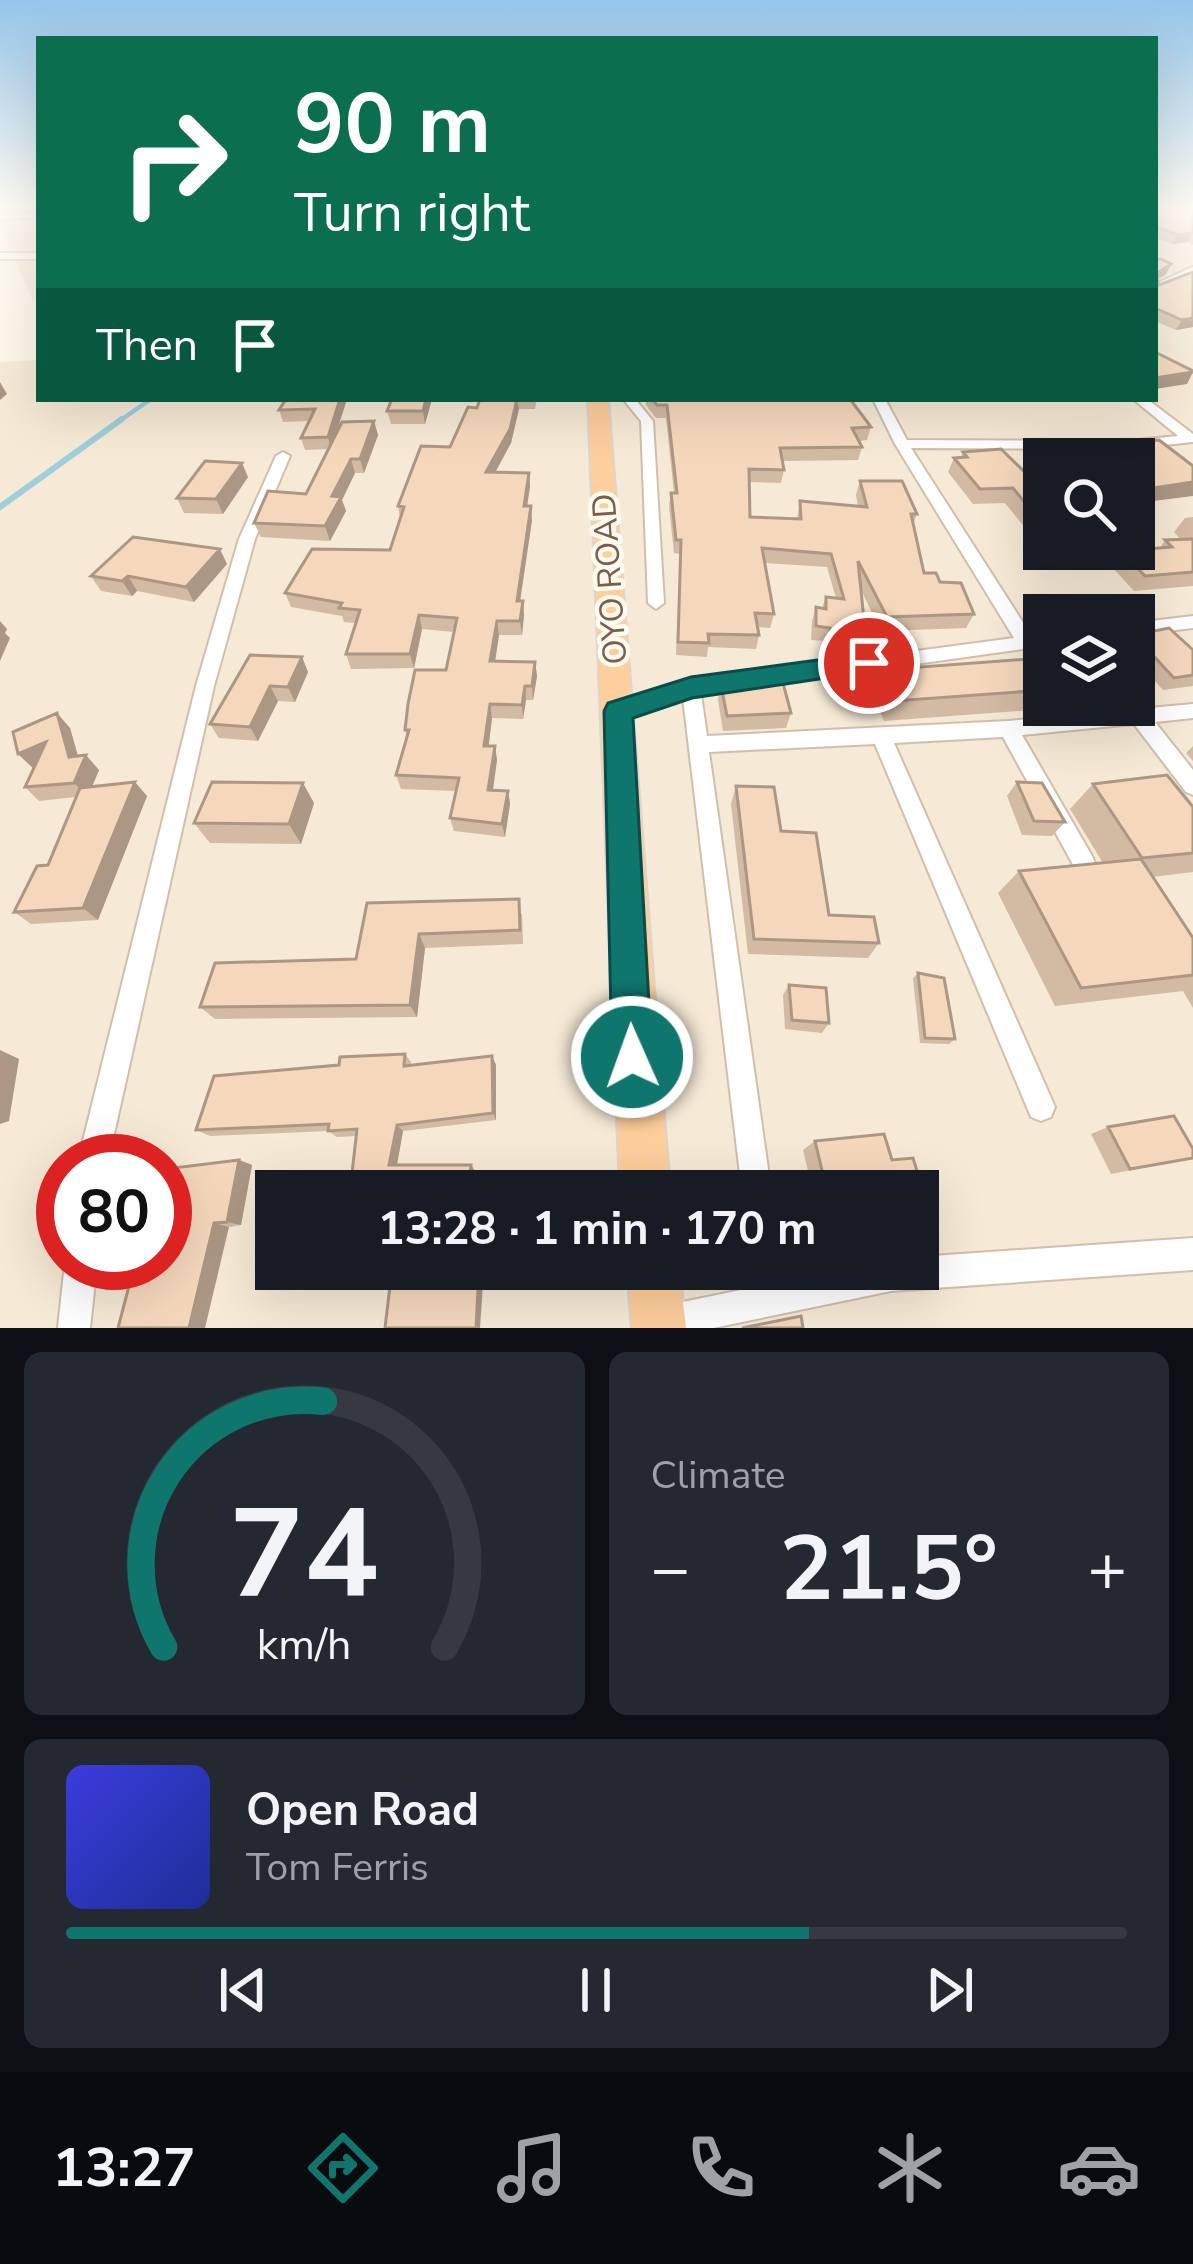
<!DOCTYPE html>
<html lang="en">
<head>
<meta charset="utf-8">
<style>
  :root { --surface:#171b24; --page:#242831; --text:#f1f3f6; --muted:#9ea1a6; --line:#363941; --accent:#0f766e }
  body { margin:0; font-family:"Nunito Sans",sans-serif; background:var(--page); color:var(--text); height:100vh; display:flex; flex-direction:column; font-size:45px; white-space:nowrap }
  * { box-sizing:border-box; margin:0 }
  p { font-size:39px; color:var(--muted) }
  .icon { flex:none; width:66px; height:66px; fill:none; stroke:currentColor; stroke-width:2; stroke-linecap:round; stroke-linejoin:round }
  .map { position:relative; height:1328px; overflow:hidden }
  .sheet { display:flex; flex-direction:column; gap:24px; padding:24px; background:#0d0f14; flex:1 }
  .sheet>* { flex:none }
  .hud { position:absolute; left:36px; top:36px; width:1122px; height:366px; border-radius:0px; box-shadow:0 12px 48px #0002; background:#0b6e4f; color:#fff; overflow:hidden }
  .buttons { position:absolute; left:1023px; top:438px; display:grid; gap:24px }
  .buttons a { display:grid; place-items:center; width:132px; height:132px; border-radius:0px; background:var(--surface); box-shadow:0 12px 48px #0002; font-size:60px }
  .speed { position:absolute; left:36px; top:1134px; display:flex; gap:24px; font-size:60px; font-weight:700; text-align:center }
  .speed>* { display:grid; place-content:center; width:156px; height:156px; border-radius:50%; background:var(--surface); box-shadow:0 12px 48px #0002; line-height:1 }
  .speed .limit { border:18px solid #d22; background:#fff; color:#111 }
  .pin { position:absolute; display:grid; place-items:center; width:102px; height:102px; color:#fff; margin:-51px; border:6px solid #fff; border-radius:50%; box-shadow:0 3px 12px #0007 }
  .me { position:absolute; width:132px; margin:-66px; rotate:358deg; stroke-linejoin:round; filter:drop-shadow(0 0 9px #0008) }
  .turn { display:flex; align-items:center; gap:42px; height:252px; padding:0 60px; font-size:54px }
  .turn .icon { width:156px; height:156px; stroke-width:2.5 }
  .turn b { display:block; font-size:84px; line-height:102px }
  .then { display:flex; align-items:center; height:114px; padding:0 60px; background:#0003; gap:24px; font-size:45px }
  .big { font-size:90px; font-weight:700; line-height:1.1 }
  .sheet .widget { flex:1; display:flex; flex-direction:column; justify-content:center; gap:18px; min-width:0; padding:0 42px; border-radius:18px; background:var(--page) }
  .sheet .dial { align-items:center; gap:0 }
  .dial svg { height:312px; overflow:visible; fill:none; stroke:var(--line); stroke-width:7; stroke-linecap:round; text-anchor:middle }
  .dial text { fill:var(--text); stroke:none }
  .song { display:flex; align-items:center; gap:36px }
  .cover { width:144px; height:144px; border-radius:18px; background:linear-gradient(135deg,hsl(240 70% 55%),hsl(230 70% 35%)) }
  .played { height:12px; border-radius:6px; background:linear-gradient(90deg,var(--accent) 70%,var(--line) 70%) }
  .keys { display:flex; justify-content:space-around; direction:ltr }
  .heat { display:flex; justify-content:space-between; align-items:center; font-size:66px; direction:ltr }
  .sheet .tiles { flex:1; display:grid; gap:24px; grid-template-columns:1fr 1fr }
  .widget:last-child { grid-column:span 2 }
  .trip { position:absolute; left:255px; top:1170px; width:684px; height:120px; border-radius:0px; background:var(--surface); box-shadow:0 12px 48px #0002; font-weight:700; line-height:120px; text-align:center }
  .dock { display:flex; height:192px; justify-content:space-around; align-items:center; background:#090b0e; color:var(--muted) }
  .dock .icon { width:84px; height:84px }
  .dock .current { color:var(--accent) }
  .dock b { font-size:54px; color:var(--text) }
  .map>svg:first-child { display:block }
  .residential { fill:#f6e9d5; fill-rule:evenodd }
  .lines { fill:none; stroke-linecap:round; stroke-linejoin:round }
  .stream-far1 { stroke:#9fcedc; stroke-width:4.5 }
  .stream { stroke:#9fcedc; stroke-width:6 }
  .minor-casing { stroke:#d1bfab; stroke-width:4 }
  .trunk-casing { stroke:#dcd5d0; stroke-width:4 }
  .minor { fill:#fff; fill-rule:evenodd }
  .trunk { fill:#fece9c; fill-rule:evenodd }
  .wall { fill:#d3baa2 }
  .shaded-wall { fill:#ac9784 }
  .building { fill:#f5d8bc; stroke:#ac9784; stroke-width:3 }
  .route { fill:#0f766e; stroke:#0a4d48; stroke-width:3 }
  .labels { text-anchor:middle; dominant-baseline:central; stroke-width:9; stroke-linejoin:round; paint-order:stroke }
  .street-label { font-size:33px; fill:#7a5e49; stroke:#fffaef }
</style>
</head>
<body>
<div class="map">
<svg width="1193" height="1328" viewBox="0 0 1193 1328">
  <rect width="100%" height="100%" fill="#fef7e7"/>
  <!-- residential -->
  <path class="residential" d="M0,206H39V300L33,301L0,225Z
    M1155,206H1193V1328H0V362L39,360V399H1155ZM1044,459H1134V549H1044ZM1044,615H1134V705H1044ZM63,1161H165V1263H63ZM276,1191H918V1269H276Z"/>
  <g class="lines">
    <!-- stream-far1 -->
    <path class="stream-far1" d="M118,422L151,399"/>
    <!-- stream -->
    <path class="stream" d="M0,507L122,419"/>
    <!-- minor casing -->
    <g class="minor-casing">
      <path id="minor" d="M39,213V217L0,219V215Z
        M0,253H39V259H0Z
        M1193,267V274L1155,291V284Z
        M623,399H635L653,421L664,603L656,609L648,603L641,421Z
        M873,399H885L907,440L1126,441L1178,436L1133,399H1147L1193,434V442L1126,449L911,448L1031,635L1044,634V646L701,694L707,736L1008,721L1193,704V718L1155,722L1193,770V795L1186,792L1134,724L1022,735L1092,856L1095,863L1092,870L1084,873L1076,870L1003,737L894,743L1055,1107L1051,1117L1041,1121L1031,1117L875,744L709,752L771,1190L742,1191L683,698L618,718L611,716L608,711L611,706L691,681L1014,638L895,444Z
        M283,452L290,456L255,539L214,686L108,1161H78L196,686L239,539L276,456Z
        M1193,616V628L1134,635V623Z
        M1193,1238V1270L891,1291L713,1328H649L647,1322L651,1310L663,1306L843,1269H918V1257Z
        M65,1263H97L90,1328H58Z"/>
    </g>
    <!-- trunk casing -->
    <g class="trunk-casing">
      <path id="trunk" d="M588,399H608L670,1191H620Z
        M627,1269H679L686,1328H632Z"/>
    </g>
    <!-- minor -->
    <use href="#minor" class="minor"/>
    <!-- trunk -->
    <use href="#trunk" class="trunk"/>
  </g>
  <!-- wall -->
  <path class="wall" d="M1155,206H1193V245L1188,242L1172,244L1155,237Z
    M1155,260L1166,274L1157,280L1159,285L1193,327L1176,330L1155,321Z
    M286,399H347L337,431L378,435L364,473H355L342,500L346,511L330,541L261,537L254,523L306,494L328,449L305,450L301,438L309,421L283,422L279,410Z
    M432,399L425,424H391L387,411Z
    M480,399H537L535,409H519L511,443L495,472L529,473L530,486L527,506L532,520L520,601H523L524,615L522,635H499L495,661L535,662L537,676L533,700H526L523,719L492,718L488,746H495L497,760L493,790L508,791L510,804L505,837L454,831L450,818L456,791L401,789L396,775L407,737L405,730L446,670L454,632L422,629L414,668L351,669L346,654L356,623L344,622L342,616L291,607L285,593L390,550L400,518L398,506L450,447L477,408Z
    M646,399H850L871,427L867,440L859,441L862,447L858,460L782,461L784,470L781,483L749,482L750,517L797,519L800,501L858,506L856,495L860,481L917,514L913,524L924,573L940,582L974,614L966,628L881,631L861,590L866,640L860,654L825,650V641L811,640L812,621L816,607L822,608L826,597L836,598L827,567L765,563L774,614L770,628L758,627L759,635L756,649L708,647L707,657L676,655L680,554L674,553L669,506L671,493H674L666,418H656L646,405Z
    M1129,441L1193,466L1137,503L1134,500V459H1116L1117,457H1122Z
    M963,452L1040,487H1044V549H1088L1082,558L1051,560L1005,503L973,504L948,472L954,458L961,457Z
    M248,477L223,514L184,513L177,498Z
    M1193,517V586L1134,591L1111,566L1121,551L1160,548L1165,540H1181L1174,532L1185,518Z
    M227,564L194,602L137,591L132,596L101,591L91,576Z
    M1134,634L1193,650V686L1163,690L1134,658Z
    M302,657L308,672L295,702L278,701L258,741L219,738L210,724Z
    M880,670L1044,685V694L1033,710L884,721L871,690Z
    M721,685L791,713L786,728L723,731L718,700Z
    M70,728L78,756L99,770L92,787L147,796L98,920L31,924L14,912L48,865L76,797L39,801L25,787L33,768L18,754Z
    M1193,746V761L1186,753Z
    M1017,782L1065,822L1052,836L1022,835L1007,796Z
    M1093,784L1193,807V872L1153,877L1193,938V1008L1183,991L1055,1006L998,893L1019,871L1103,863L1070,809Z
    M736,786L781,831L829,915L879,943L868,958L748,954L731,804Z
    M314,803L301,844L210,843L194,823Z
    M367,903L522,914L523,944L425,948L417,1017L215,1019L200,1007L356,959Z
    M918,973L955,1039L949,1044L920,1043L913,978Z
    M789,985L829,1023L822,1033L785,1029L783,995Z
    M405,1054L411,1062V1065L492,1056L496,1065V1120L403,1131L397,1165L475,1171L473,1191H350L356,1136L337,1137L328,1131L210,1136L196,1130L339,1065Z
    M1108,1127L1193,1158L1111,1174L1091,1134Z
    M884,1134L892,1160L913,1158L932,1219L918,1223V1191H813L803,1150L815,1141Z
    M239,1160L252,1165L241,1225L229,1227L118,1328Z"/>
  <!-- shaded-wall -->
  <path class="shaded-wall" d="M1193,233L1188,242L1172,244L1177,235Z
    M1171,264L1166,274L1155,281L1156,274Z
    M1193,318V327L1176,330L1182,320Z
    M1193,372L1187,384L1155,389V378Z
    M0,382L7,394L0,400Z
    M340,399H347L331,449L328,437Z
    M426,399H432L425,424L423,411Z
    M517,399L519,409L511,443L488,486L486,472Z
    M374,421L378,435L364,473L360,459Z
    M351,459L355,473L342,500L346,511L330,541L325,526L332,496Z
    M242,463L248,477L223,514L216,499Z
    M529,473L530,486L525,520L524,506Z
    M1193,482V496L1137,503L1147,489Z
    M531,506L532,520L518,615L517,601Z
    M220,549L227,564L194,602L186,587Z
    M128,576L137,591L132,596L122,581Z
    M523,601L524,615L522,635L520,621Z
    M419,615L422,629L414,668L410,654Z
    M0,621L7,629L5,633L10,638L0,661Z
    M497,621L499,635L493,675L490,661Z
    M302,657L308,672L295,702L288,687Z
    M535,662L537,676L533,700L532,686Z
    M270,686L278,701L258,741L250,727Z
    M525,686L526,700L523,719L522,705Z
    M490,704L492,718L487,760L484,746Z
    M57,713L70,728L81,767L86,755L99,770L88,796L74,783Z
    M46,742L33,768L18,754Z
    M495,746L497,760L491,803L488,790Z
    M135,782L147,796L98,920L83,908Z
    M303,783L314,803L301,844L289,824Z
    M508,791L510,804L505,837L502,824Z
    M419,934L425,948L417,1017L410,1005Z
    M0,1050L19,1059L9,1121L0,1124Z
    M492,1056L496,1065V1120L493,1113Z
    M397,1125L403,1131L396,1170L389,1165Z
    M239,1160L252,1165L241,1225L227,1222Z
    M471,1165L475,1171L473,1191H468Z
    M214,1223L229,1227L205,1328H189Z
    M479,1269H484L480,1328H476Z"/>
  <!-- building -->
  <path class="building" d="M1155,206H1193V233L1177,235L1155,226Z
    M1161,259L1171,264L1156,274L1159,285L1193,272V318L1182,320L1155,308V260Z
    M1155,352L1193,371V372L1155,378Z
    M286,399H340L328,437L301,438L315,409L279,410Z
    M392,399H426L423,411H387Z
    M480,399H517L510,429L486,472L529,473L524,506H531L517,601H523L520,621H497L490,661L535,662L532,686H525L522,705L490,704L484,746H495L488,790L508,791L502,824L450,818L459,778L396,775L409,730H405L408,704L415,670H446L457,618L419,615L410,654H346L360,610L339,608L342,603L285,593L312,549L390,550L404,507L398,506L421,446L450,447L468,407L477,408Z
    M652,399H850L871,427L852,428L862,447L780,448L784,470L749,469L750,517L801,519L800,501L867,507L860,481H902L917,514H911L924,573H936L940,582L961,583L974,614L887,617L858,561L866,640L830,636V628L816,626V607L826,609V597L844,599L831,554L762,548L774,614L755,613L759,635L708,634L709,643L678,642L681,540H676L671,493H677L667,405H657Z
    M374,421L360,459H351L332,496L341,497L325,526L254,523L268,491L306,494L342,422Z
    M1159,440L1193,466V482L1147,489L1134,475V459H1119L1117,457L1145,455L1129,441Z
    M1001,449L1040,487H1044V526L1013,488L980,489L954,458L967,457L963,452Z
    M205,461L242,463L216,499L177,498Z
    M133,537L220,549L186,587L128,576L122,581L91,576Z
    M1193,539V572L1145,576L1121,551L1172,547L1165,540Z
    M1169,628L1193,650V675L1174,678L1134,635Z
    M250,655L302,657L288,687L270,686L250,727L210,724Z
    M1029,659L1044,685V690L894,701L880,670Z
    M783,683L791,713L727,716L721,685Z
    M57,713L69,757L86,755L74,783L25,787L46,742L18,754L13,732Z
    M1167,775L1193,807V853L1142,858L1093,784Z
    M135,782L83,908L14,912L37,866L48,865L80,788Z
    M212,782L303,783L289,824L194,823Z
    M1017,782L1042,783L1065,822L1034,821Z
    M736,786L774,787L781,831L816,833L829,915L874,917L879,943L754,939Z
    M1141,859L1193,938V975L1081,988L1019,871Z
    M519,899L520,930L419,934L410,1005L200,1007L215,963L356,959L367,903Z
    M918,973L944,978L955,1039L925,1038Z
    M789,985L826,988L829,1023L792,1020Z
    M405,1054L404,1066L492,1056L493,1113L397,1125L389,1165H471L468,1191H350L357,1129L328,1131L329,1124L196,1130L214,1076L339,1065L340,1057Z
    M1174,1116L1193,1149V1158L1130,1169L1108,1127Z
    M884,1134L892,1160L913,1158L932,1219L918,1220V1191H827L815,1141Z
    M239,1160L227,1222L214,1223L189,1328H118L135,1263H165V1169Z
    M392,1269H479L476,1328H385Z
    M801,1316L803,1328H742Z"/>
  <!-- sky -->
  <linearGradient id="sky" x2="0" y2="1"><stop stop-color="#95c5e8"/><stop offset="0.53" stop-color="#fffbf4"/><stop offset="1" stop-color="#fffbf4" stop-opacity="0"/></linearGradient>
  <rect width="1193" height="392" fill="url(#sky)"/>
  <!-- route -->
  <path class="route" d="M869,653L879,656L883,663L879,670L692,698L633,718L652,1057L646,1072L632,1077L618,1072L612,1057L604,711L608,703L691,677Z"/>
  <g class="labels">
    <!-- street labels -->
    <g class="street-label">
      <text transform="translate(610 579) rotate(-94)">OYO ROAD</text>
    </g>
  </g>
</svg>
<div class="buttons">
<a><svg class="icon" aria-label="search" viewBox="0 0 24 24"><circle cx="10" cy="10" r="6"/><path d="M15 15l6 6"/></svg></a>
<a><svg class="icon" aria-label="layers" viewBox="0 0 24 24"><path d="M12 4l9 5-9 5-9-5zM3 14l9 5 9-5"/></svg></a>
</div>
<div class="speed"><div class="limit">80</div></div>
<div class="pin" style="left:869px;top:663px;background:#d93025"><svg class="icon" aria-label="arrive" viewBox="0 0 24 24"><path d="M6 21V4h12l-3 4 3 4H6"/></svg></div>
<svg class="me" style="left:632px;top:1057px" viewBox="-20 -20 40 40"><circle r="17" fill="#0f766e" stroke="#fff" stroke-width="3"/><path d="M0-11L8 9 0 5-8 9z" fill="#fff"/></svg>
<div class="trip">13:28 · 1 min · 170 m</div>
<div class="hud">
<div class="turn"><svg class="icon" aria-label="right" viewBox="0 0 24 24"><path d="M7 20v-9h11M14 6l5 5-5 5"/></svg><div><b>90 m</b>Turn right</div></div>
<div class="then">Then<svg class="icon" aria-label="arrive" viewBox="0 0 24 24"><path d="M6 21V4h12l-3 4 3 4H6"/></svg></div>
</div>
</div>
<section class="sheet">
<div class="tiles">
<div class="widget dial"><svg viewBox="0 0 100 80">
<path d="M14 69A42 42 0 1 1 86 69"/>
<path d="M14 69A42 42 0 0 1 55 6" stroke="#0f766e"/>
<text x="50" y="56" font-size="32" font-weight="700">74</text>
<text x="50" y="72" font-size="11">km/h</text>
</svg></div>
<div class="widget"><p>Climate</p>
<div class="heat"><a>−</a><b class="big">21.5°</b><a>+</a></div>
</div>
<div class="widget">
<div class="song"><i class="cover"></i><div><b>Open Road</b><p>Tom Ferris</p></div></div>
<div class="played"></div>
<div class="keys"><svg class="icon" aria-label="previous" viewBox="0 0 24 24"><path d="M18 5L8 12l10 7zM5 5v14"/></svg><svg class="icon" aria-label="pause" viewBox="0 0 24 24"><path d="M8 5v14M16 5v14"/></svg><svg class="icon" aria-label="next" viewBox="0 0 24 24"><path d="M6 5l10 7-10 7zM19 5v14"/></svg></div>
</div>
</div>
</section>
<nav class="dock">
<b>13:27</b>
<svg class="icon current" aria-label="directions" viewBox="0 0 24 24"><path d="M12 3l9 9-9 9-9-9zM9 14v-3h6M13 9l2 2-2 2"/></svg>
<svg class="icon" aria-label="music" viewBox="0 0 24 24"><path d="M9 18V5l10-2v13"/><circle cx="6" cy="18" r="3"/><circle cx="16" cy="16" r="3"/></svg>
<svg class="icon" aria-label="phone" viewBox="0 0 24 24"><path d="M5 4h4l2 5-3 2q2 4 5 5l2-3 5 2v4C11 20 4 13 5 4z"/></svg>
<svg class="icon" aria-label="climate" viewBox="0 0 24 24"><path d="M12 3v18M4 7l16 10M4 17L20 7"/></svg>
<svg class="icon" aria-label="car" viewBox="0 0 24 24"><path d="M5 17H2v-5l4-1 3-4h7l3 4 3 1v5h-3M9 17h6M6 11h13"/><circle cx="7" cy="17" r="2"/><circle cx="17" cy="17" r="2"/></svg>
</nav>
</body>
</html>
